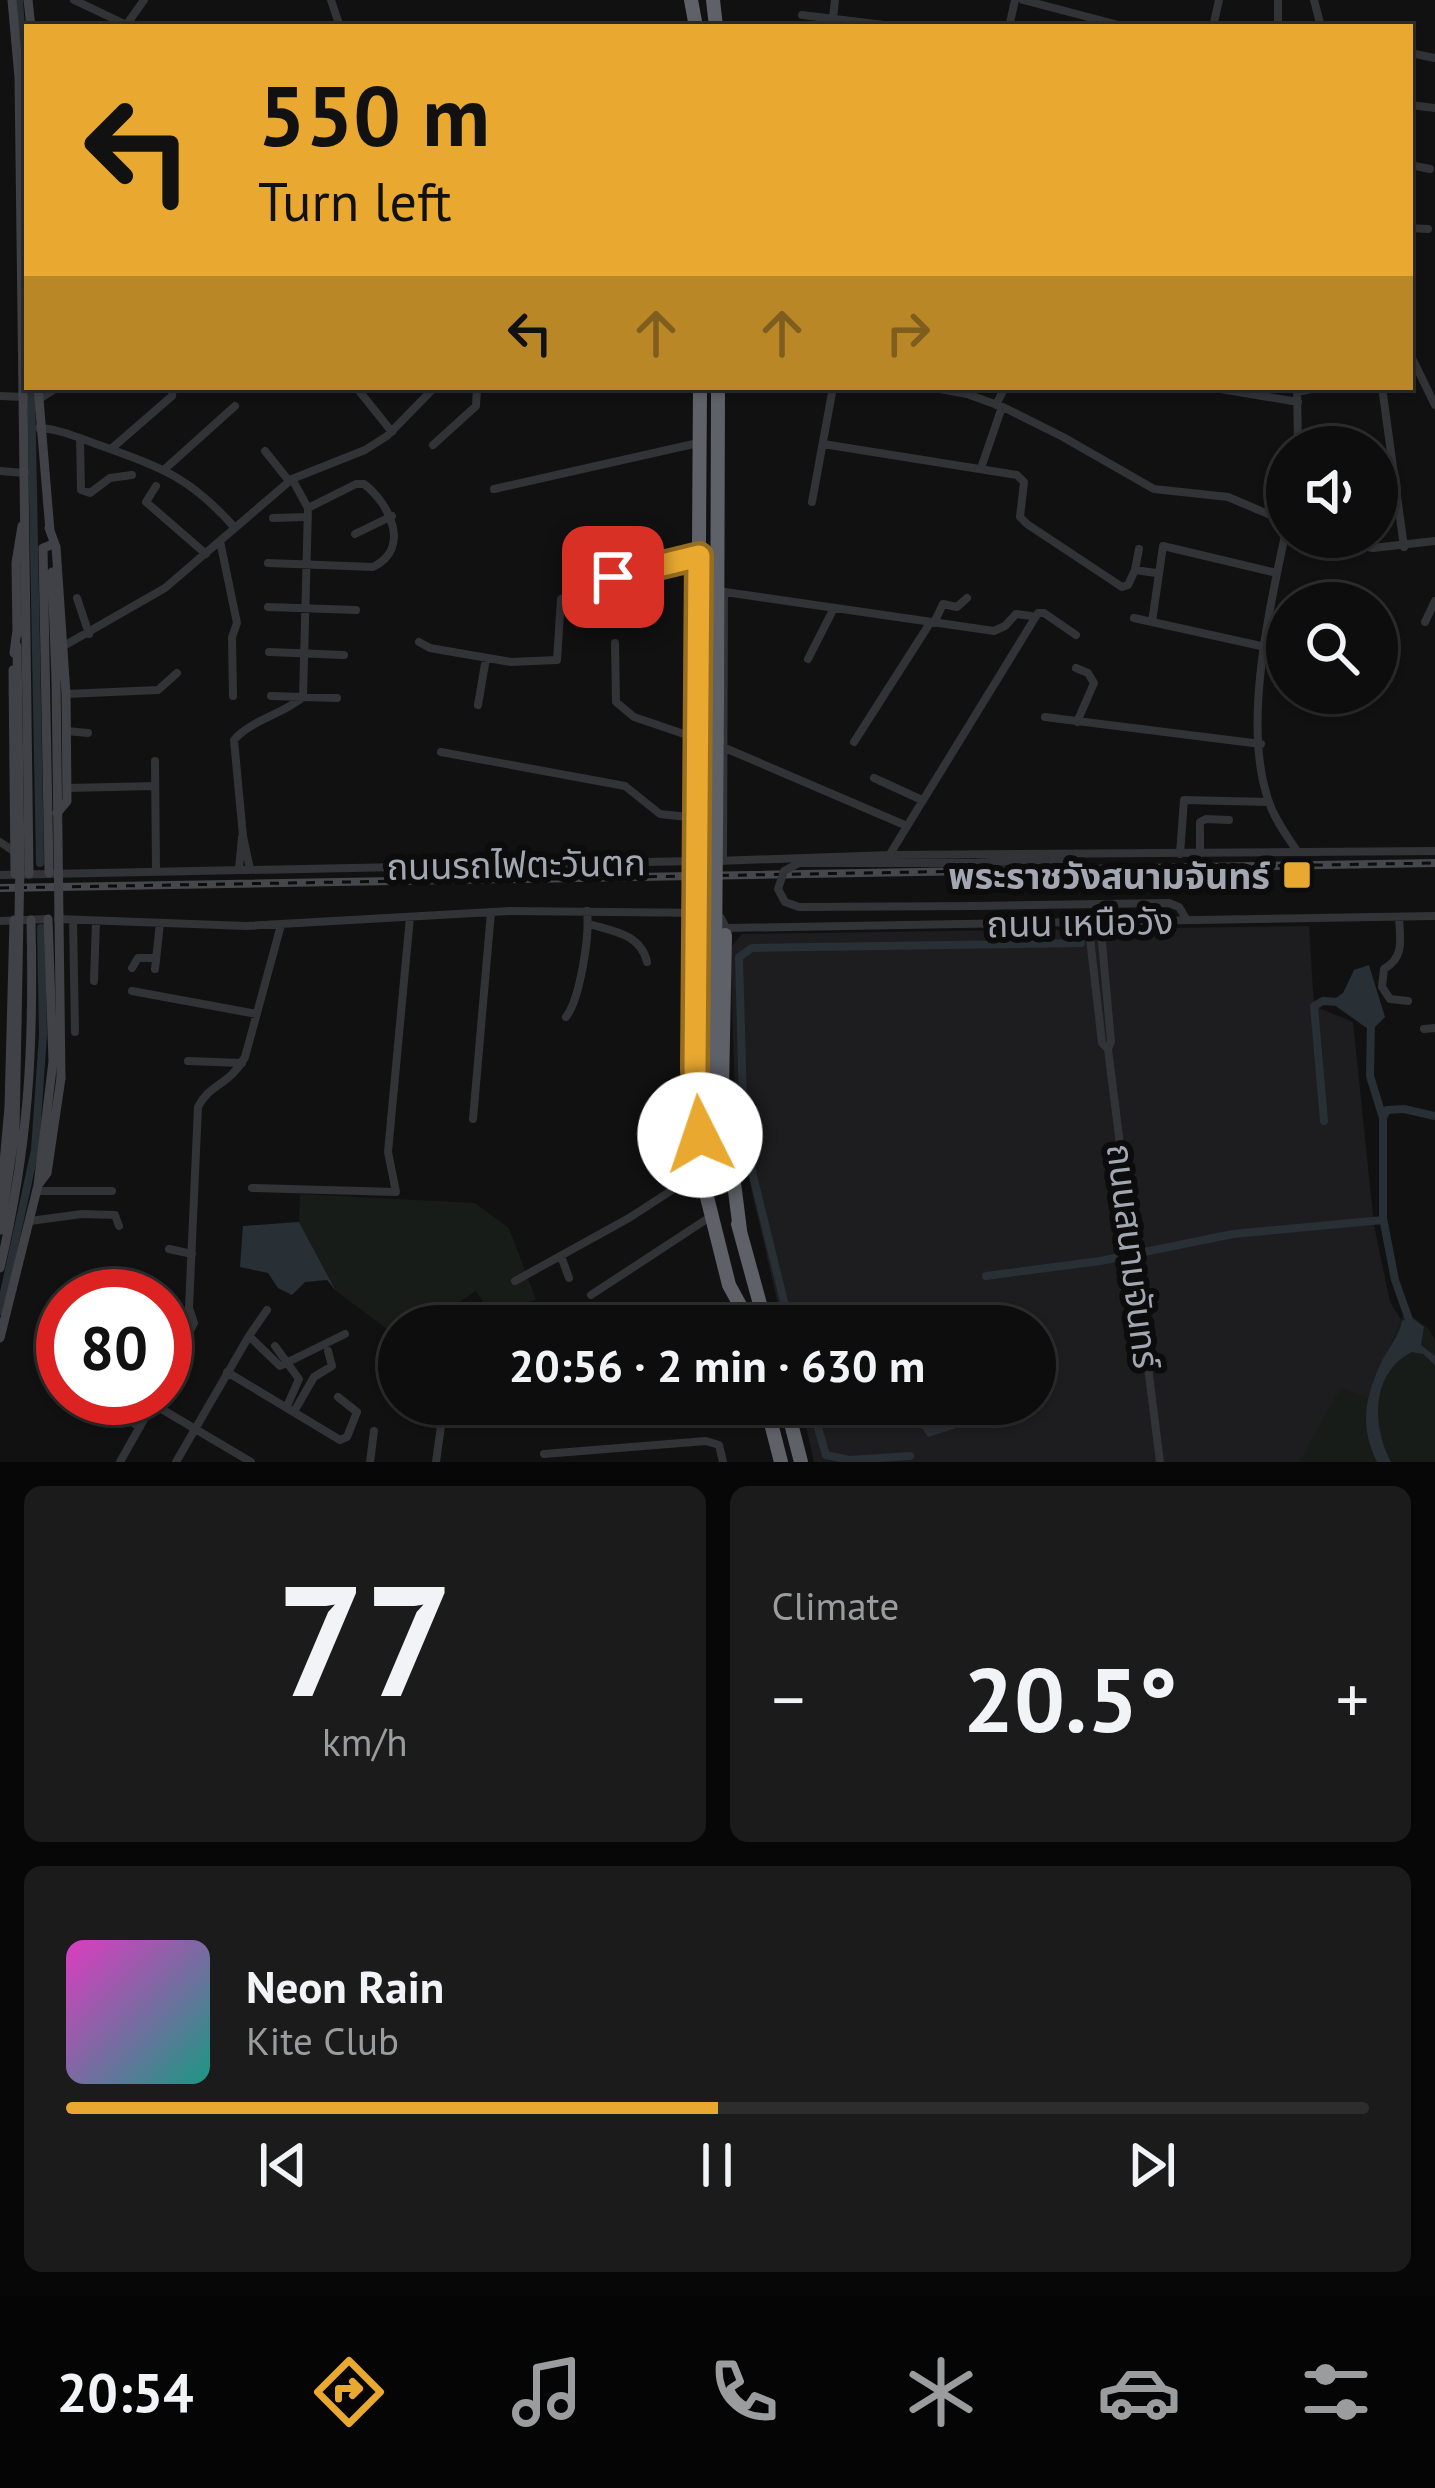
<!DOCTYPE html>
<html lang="en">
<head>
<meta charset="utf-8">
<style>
  :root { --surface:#0d0d0e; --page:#1b1b1c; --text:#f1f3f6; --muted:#9a9c9e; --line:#2d2d2e; --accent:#e9a931 }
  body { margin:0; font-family:"PT Sans","Noto Sans Thai",sans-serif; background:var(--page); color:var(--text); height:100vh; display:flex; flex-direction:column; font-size:45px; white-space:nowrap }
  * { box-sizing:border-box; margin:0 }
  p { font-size:39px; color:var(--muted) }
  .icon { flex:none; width:66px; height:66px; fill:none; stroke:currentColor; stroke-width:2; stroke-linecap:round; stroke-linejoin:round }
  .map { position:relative; height:1462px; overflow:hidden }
  .drawer { display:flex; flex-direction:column; gap:24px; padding:24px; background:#070708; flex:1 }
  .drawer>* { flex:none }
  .banner { position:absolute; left:24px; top:24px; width:1389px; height:366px; border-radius:0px; box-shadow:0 3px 9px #0004,0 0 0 3px var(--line); background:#e9a931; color:#111; overflow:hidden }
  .fabs { position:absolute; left:1266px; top:426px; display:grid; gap:24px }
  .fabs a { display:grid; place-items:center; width:132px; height:132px; border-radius:50%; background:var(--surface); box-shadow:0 3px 9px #0004,0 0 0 3px var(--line); font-size:60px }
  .speed { position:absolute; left:36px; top:1269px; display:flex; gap:24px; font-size:60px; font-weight:700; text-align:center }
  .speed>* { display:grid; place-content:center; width:156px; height:156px; border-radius:50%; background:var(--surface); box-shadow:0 3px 9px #0004,0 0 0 3px var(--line); line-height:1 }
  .speed .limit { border:18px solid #d22; background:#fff; color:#111 }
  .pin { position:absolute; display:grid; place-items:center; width:102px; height:102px; color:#fff; margin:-51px; border-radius:24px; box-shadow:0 6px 18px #0006 }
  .me { position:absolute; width:132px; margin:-66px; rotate:356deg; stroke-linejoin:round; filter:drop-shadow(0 0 9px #0008) }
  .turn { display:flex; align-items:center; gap:42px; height:252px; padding:0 36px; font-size:54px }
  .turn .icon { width:156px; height:156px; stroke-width:2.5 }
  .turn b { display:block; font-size:84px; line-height:102px }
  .lanes { display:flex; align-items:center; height:114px; padding:0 36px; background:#0003; justify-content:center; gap:60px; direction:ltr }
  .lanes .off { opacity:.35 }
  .big { font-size:90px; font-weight:700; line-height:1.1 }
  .drawer .card { flex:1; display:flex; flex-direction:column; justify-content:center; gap:18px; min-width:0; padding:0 42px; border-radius:18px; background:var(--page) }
  .drawer .dial { align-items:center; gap:0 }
  .dial b { font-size:156px; line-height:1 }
  .song { display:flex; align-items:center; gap:36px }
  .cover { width:144px; height:144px; border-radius:18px; background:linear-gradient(135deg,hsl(310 70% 55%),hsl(170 70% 35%)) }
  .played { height:12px; border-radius:6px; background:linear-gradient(90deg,var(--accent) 50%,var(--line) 50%) }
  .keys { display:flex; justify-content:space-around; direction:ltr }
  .heat { display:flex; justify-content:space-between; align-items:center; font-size:66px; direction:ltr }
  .drawer .tiles { flex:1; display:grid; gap:24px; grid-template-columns:1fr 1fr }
  .card:last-child { grid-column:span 2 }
  .trip { position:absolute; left:378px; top:1305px; width:678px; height:120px; border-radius:60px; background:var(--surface); box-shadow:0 3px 9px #0004,0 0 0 3px var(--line); font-weight:700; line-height:120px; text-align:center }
  .tab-bar { display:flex; height:192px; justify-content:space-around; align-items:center; background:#050506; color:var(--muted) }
  .tab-bar .icon { width:84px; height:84px }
  .tab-bar .selected { color:var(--accent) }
  .tab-bar b { font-size:54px; color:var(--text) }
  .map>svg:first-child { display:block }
  .built { fill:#1d1d1f }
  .green { fill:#171c18 }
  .water { fill:#282f35 }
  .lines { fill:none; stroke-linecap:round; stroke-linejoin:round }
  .canal { stroke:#282f35; stroke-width:8 }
  .street { stroke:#323337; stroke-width:8 }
  .secondary { stroke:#404247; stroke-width:9 }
  .highway { stroke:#5e6168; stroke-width:14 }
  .rail-casing { stroke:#45474c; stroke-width:8 }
  .rail { stroke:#0c0c0d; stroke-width:3; stroke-dasharray:9; stroke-linecap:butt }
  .street-bridge { stroke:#323337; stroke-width:8 }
  .secondary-bridge { stroke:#404247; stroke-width:9 }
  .highway-bridge { stroke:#5e6168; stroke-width:14 }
  .route-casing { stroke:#976e20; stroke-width:30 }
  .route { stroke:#e9a931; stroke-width:21 }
  .poi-dot { fill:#e9a931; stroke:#0c0c0d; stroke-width:4.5 }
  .labels { text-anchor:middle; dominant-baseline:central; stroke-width:12; stroke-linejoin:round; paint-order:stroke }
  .street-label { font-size:36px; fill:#a2a7b2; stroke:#0c0c0d }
  .poi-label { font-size:36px; font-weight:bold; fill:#a2a7b2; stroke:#0c0c0d; text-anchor:end }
</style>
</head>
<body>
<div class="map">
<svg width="1435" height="1462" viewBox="0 0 1435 1462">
  <rect width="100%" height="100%" fill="#111112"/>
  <!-- built -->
  <path class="built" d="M1309,926L1314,1006L1353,1022L1374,1225L1390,1302L1435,1374V1462H814L801,1404H1035V1326H783L736,1123L730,948L742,934Z"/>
  <!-- green -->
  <path class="green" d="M300,1194L475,1203L509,1228L536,1300L489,1311L476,1291L424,1326H399V1334L395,1335L336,1291L299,1222Z
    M1405,1311L1428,1328L1435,1339V1462H1299L1341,1388L1367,1398Z"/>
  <!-- water -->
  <path class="water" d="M1369,965L1385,1017L1371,1031L1330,1002L1343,993L1354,970Z
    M298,1222H299L336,1291L327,1280L305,1282L292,1295L278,1288L268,1273L240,1267L243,1226Z
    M1411,1317L1424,1327L1421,1345L1435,1356V1365L1423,1354L1412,1352C1370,1373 1372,1427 1391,1462H1377C1360,1427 1364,1401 1380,1365C1387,1349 1398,1339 1402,1321Z
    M917,1404H968L972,1423L928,1437L920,1425Z"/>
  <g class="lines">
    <!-- canal -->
    <path class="canal" d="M19,0L27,114
      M31,387L40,863
      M1371,1021L1370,1076L1383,1118
      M1324,1121L1314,1006L1323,1001L1339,1002
      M986,1276L1100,1261L1233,1234L1383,1220
      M0,1311L35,1150L43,1035L41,928
      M1411,1325L1395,1280L1383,1218V1118L1387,1110L1404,1109L1435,1116
      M790,1326L744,1139L739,957L752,948L1081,943
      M811,1404L826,1455L849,1460L910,1456"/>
    <!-- street -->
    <path class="street" d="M74,0L131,27
      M331,0L340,27
      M1023,0L1126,27
      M1278,0V27
      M1314,0L1321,27
      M802,15L884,25
      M127,24L144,0
      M832,27L835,0
      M1009,27L1015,0
      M1213,27L1219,0
      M1410,53L1435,58
      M1410,105L1435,108
      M1410,165L1430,169
      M1410,228L1428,229
      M1410,354L1435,405
      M356,387L392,432
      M930,387L967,394L1003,407L1063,437L1154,489L1228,497L1287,522
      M1209,387L1298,402
      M1297,387L1298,447
      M1382,387L1404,547
      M1297,392L1321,387
      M0,396L24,397
      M39,399L58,387
      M996,405L1005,387
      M39,428C61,429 81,439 102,446C163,468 191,478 235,528
      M80,438L81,490L90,493L110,478L132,475
      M823,444L1017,475L1024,482L1020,517L1027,524L1122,587L1128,585L1135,570L1156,573
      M433,445L476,406L477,387
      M111,449L172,396L173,387
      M265,451L289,481
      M166,468L235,406
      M981,468L1002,407
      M0,471L25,473
      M156,486L146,502L206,554
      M494,489L698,443
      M812,502L833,387
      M273,518L308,517
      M1287,525C1271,604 1241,724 1269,802C1275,820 1287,836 1297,851
      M355,534L392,516
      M1322,537L1373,548L1435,541
      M220,541L237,623L232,637L233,696
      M268,563L373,567C412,548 389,503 364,484H356L308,508
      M1135,570L1139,549
      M718,591L994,631L1005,626L1016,614L1031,616
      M77,598L89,634
      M268,607L356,610
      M1134,618L1261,646
      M1152,622L1163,546L1277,573
      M1425,622L1435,601
      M934,623L943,604L957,607L967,598
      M419,642L430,648L511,662L557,660L561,599L613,577L699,557
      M615,643L616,702L634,717L690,736
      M62,647L165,588L292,479L365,450L387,436L435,387
      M269,652L344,655
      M808,659L834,608
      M1076,668L1088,673L1094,683L1077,722
      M66,694L158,690L177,673
      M271,696L337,698
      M478,705L486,658
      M1045,717L1261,744
      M66,731L88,733
      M854,742L930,623
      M725,748L907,826
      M441,752L625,786L660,814L688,817
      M155,761L156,870
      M874,778L922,800
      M67,788L155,786
      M0,842L15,852
      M890,854L1038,613H1044L1076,635
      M1180,854L1184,800L1269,802
      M1200,854V822L1206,819L1229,820
      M689,861L692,623
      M717,861L890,855L1435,851
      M723,861L724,592
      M976,863L1065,859
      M239,869L242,837
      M250,869L243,836L234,740C251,720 282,715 303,697L308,508L292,479
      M0,875L696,861
      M975,906L1169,903L1179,907L1187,920
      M1399,917C1400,939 1405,957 1384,969L1382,987L1390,999L1408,1001
      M58,919L246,926L510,911L710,913L721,918L726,928
      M73,920L75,1032
      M0,921L48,919
      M1088,921L1102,1043L1108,1049L1111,1042L1100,920
      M589,924C613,931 641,934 647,962
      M726,928L1435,916
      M132,968L138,958H156
      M155,969L160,923
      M94,981L96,921
      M132,991L257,1014
      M566,1017C580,999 590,935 587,911
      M1424,1029L1435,1028
      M1108,1049L1160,1462
      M188,1061L242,1063
      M473,1119L491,912
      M252,1188L396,1192L388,1152L410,917
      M37,1191H112
      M30,1221L82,1214L115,1215L119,1226
      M169,1249L192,1254
      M561,1256L569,1278
      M515,1281L629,1218L700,1172
      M591,1295L710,1217
      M652,1326L743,1313
      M249,1336L267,1310
      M275,1346L299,1379L287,1406
      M227,1372L340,1440L347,1437L357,1412L338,1397
      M165,1381L194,1323L189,1308L198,1107C210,1083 229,1086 245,1057L281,925
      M101,1404L140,1427
      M153,1404L251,1462
      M295,1410L314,1377L332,1366L328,1351
      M544,1454L706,1441L719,1445L723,1462
      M120,1462L156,1398
      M176,1462L249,1336L280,1366L345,1334
      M370,1462L374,1431
      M436,1462L444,1404"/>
    <!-- secondary -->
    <path class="secondary" d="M12,0L19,77L29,874
      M28,0L31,27
      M38,387L50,531
      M49,528L56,547L66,694L67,801L57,813
      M52,572L56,680
      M17,635L16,563L22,526
      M14,653L17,630
      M13,670L15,874
      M49,873L43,548L51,545
      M38,1185L53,1061L48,919
      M4,1211L2,1185L9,1107L14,920
      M0,1230L15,1132
      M0,1268C29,1144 34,1047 31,920
      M0,1338L38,1185L47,1173L61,1078"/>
    <!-- highway -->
    <path class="highway" d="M691,0L696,27
      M713,0L716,27
      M698,699L700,387
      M717,699L718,387
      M725,935L722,1089L740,1230
      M690,990L688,1060L692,1137L729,1285L741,1307
      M738,1224L766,1326
      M766,1404L781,1462
      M786,1404L801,1462"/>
    <!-- rail casing -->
    <g class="rail-casing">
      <path id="rail" d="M0,888L1435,863"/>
    </g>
    <!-- rail -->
    <use href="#rail" class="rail"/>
    <!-- street-bridge -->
    <path class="street-bridge" d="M975,906L799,907L785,902L778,889L784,871L799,863H976"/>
    <!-- secondary-bridge -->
    <path class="secondary-bridge" d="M56,680L61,1078
      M15,1132L20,862L17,646"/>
    <!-- highway-bridge -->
    <path class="highway-bridge" d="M714,1089L717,699
      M696,1090L698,699"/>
  </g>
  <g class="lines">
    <!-- route casing -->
    <g class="route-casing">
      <path id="route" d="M613,577L699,556L695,1069L700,1135"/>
    </g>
    <!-- route -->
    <use href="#route" class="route"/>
  </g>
  <!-- markers -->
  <rect class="poi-dot" x="1282" y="860" width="30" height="30" rx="6"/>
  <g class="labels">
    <!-- street labels -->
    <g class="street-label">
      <text transform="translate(516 864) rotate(-1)">ถนนรถไฟตะวันตก</text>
      <text transform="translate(1080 922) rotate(-1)">ถนน เหนือวัง</text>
      <text transform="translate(1134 1256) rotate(83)">ถนนสนามจันทร์</text>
    </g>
    <!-- poi labels -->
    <g class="poi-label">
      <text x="1270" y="875">พระราชวังสนามจันทร์</text>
    </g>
  </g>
</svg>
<div class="fabs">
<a><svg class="icon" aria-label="sound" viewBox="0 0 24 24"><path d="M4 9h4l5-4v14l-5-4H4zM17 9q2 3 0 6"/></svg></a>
<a><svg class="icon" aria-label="search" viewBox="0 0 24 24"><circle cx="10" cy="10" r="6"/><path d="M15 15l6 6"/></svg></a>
</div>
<div class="speed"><div class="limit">80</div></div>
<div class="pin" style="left:613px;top:577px;background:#d93025"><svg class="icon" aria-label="arrive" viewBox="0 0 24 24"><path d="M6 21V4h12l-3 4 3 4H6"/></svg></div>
<svg class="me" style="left:700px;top:1135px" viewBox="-20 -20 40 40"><circle r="19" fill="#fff"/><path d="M0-13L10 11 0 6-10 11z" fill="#e9a931"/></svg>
<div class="trip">20:56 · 2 min · 630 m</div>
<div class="banner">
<div class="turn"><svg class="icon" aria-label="left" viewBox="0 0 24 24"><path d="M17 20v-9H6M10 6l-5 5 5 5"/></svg><div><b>550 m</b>Turn left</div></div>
<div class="lanes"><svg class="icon" aria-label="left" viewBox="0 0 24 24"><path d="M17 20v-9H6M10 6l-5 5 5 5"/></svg><svg class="icon off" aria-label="ahead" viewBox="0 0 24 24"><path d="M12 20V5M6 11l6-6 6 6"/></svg><svg class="icon off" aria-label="ahead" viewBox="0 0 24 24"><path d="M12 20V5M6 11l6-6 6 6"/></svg><svg class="icon off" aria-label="right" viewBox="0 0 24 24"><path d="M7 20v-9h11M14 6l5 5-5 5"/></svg></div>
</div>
</div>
<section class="drawer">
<div class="tiles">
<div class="card dial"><b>77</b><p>km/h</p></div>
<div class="card"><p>Climate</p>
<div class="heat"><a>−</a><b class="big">20.5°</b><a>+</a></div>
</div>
<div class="card">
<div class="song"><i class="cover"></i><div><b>Neon Rain</b><p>Kite Club</p></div></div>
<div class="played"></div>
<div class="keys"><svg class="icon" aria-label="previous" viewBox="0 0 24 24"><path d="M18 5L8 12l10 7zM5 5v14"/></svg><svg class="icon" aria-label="pause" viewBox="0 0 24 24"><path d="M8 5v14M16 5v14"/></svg><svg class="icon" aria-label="next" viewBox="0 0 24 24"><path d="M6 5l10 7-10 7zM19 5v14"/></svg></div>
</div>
</div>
</section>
<nav class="tab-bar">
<b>20:54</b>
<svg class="icon selected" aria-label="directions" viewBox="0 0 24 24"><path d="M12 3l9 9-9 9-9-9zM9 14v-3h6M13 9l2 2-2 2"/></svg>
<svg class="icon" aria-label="music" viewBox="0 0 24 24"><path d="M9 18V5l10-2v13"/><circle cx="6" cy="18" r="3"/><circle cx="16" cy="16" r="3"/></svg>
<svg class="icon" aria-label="phone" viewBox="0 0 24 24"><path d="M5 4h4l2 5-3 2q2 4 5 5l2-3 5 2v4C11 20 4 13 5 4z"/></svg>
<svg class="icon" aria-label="climate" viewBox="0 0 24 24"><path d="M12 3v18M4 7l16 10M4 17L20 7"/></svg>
<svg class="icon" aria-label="car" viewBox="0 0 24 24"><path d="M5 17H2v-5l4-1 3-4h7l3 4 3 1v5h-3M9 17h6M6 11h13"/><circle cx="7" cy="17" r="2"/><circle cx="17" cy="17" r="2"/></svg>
<svg class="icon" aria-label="filters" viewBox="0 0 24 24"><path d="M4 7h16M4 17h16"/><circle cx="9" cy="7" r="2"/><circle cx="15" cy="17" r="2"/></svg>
</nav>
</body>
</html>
